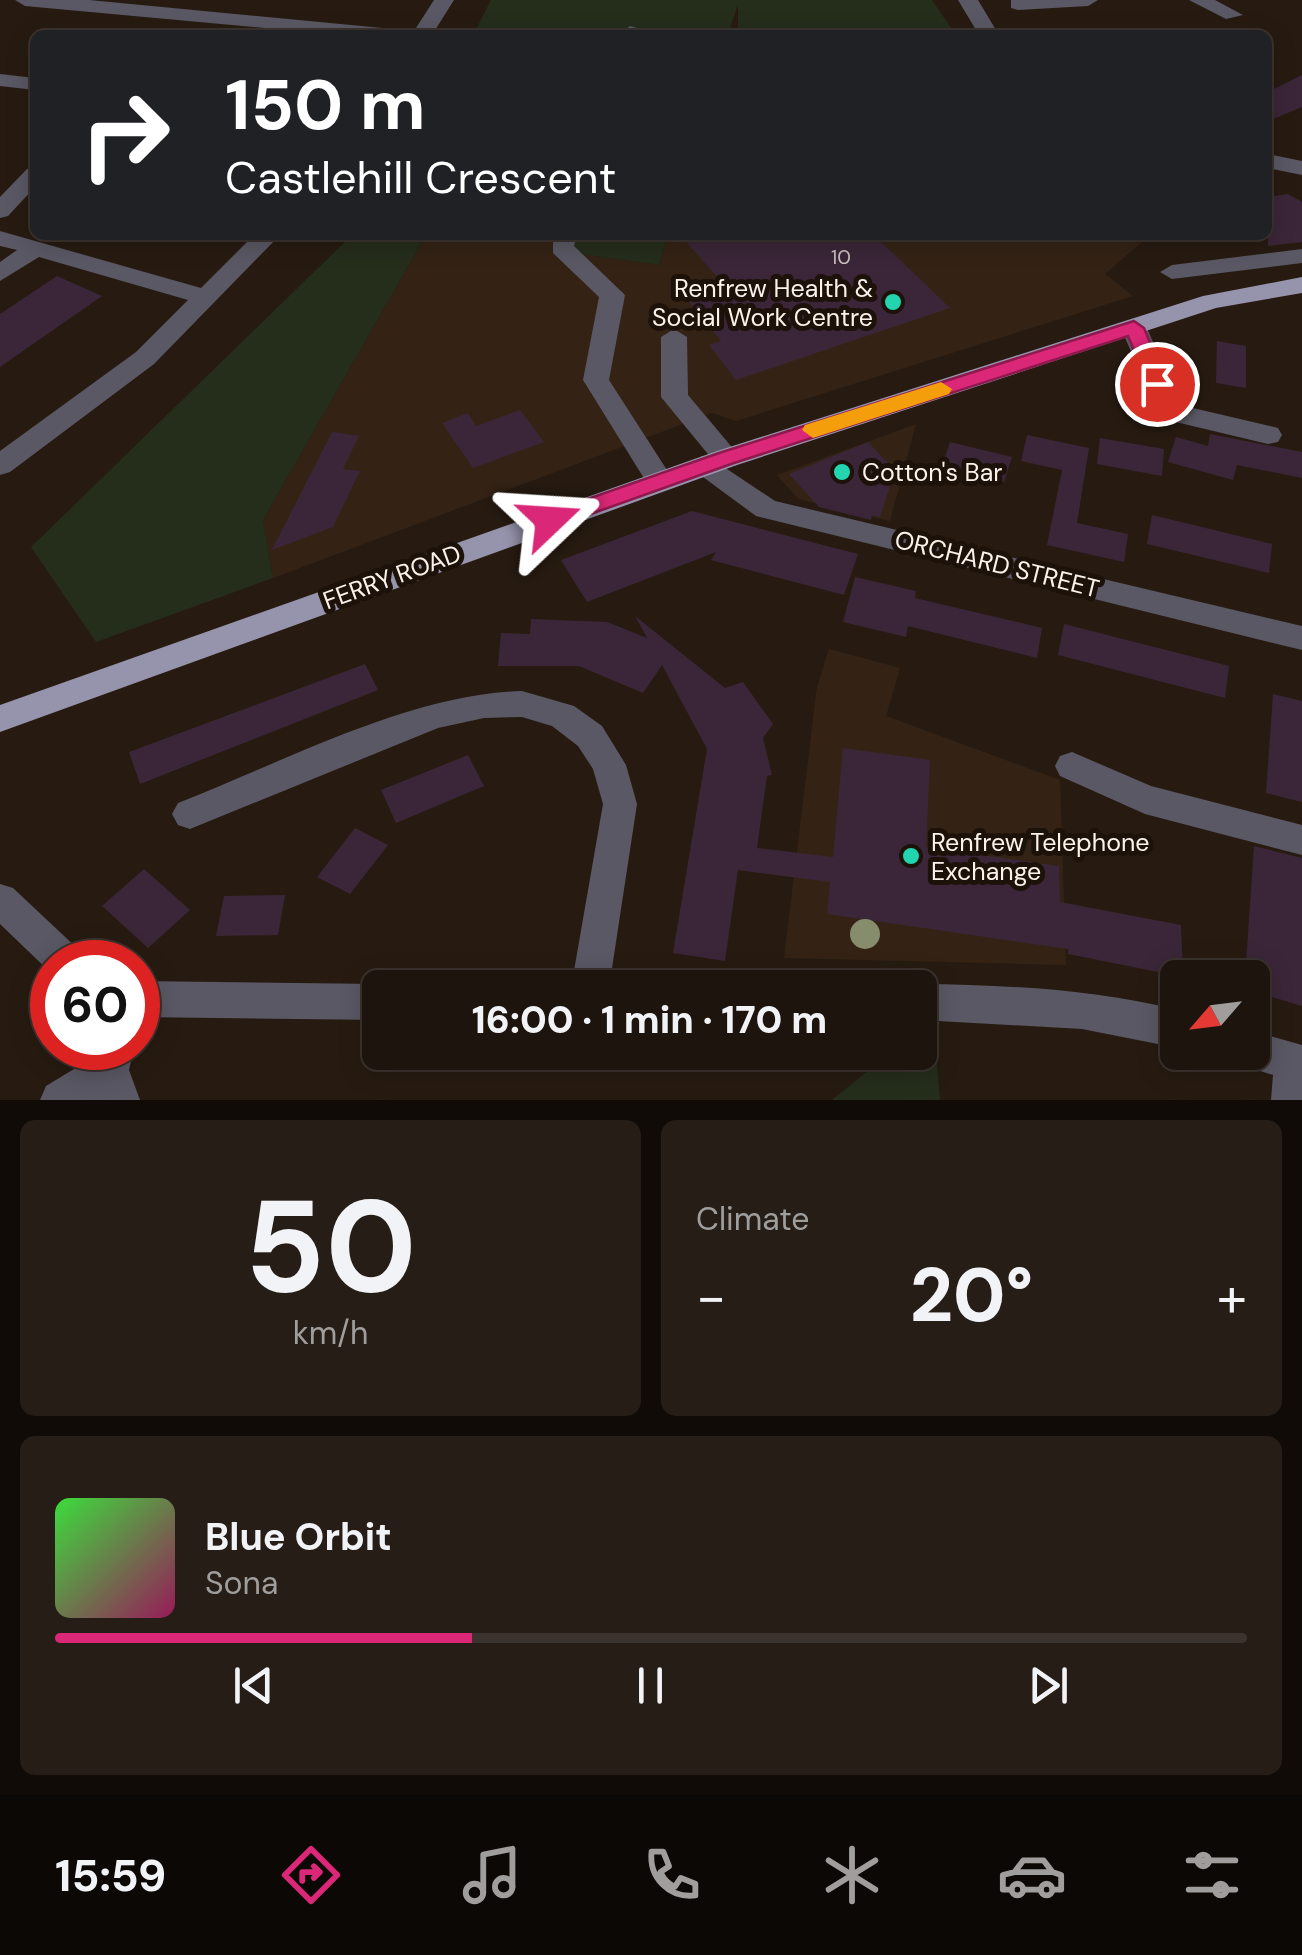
<!DOCTYPE html>
<html lang="en">
<head>
<meta charset="utf-8">
<style>
  :root { --surface:#1d140d; --page:#251d16; --text:#f1f3f6; --muted:#a09e9d; --line:#3b332e; --accent:#db2777 }
  body { margin:0; font-family:"DM Sans",sans-serif; background:var(--page); color:var(--text); height:100vh; display:flex; flex-direction:column; font-size:38px; white-space:nowrap }
  * { box-sizing:border-box; margin:0 }
  p { font-size:32px; color:var(--muted) }
  .icon { flex:none; width:55px; height:55px; fill:none; stroke:currentColor; stroke-width:2; stroke-linecap:round; stroke-linejoin:round }
  .map { position:relative; height:1100px; overflow:hidden }
  .details { display:flex; flex-direction:column; gap:20px; padding:20px; background:#100b07; flex:1 }
  .details>* { flex:none }
  .top-card { position:absolute; left:30px; top:30px; width:1242px; height:210px; border-radius:15px; box-shadow:0 5px 25px #0003,0 0 0 2px var(--line); background:#202124; color:#fff; overflow:hidden }
  .needle { width:65px; rotate:242deg }
  .buttons { position:absolute; left:1160px; top:960px; display:grid; gap:20px }
  .buttons a { display:grid; place-items:center; width:110px; height:110px; border-radius:15px; background:var(--surface); box-shadow:0 5px 25px #0003,0 0 0 2px var(--line); font-size:50px }
  .speed { position:absolute; left:30px; top:940px; display:flex; gap:20px; font-size:50px; font-weight:700; text-align:center }
  .speed>* { display:grid; place-content:center; width:130px; height:130px; border-radius:50%; background:var(--surface); box-shadow:0 5px 25px #0003,0 0 0 2px var(--line); line-height:1 }
  .speed .limit { border:15px solid #d22; background:#fff; color:#111 }
  .pin { position:absolute; display:grid; place-items:center; width:85px; height:85px; color:#fff; margin:-42px; border:5px solid #fff; border-radius:50%; box-shadow:0 2px 10px #0007 }
  .me { position:absolute; width:110px; margin:-55px; rotate:70deg; stroke-linejoin:round; filter:drop-shadow(0 0 8px #0008) }
  .turn { display:flex; align-items:center; gap:35px; height:210px; padding:0 30px; font-size:45px }
  .turn .icon { width:130px; height:130px; stroke-width:2.5 }
  .turn b { display:block; font-size:70px; line-height:85px }
  .big { font-size:75px; font-weight:800; line-height:1.1 }
  .details .tile { flex:1; display:flex; flex-direction:column; justify-content:center; gap:15px; min-width:0; padding:0 35px; border-radius:15px; background:var(--page) }
  .details .dial { align-items:center; gap:0 }
  .dial b { font-size:130px; line-height:1 }
  .song { display:flex; align-items:center; gap:30px }
  .cover { width:120px; height:120px; border-radius:15px; background:linear-gradient(135deg,hsl(120 70% 55%),hsl(330 70% 35%)) }
  .played { height:10px; border-radius:5px; background:linear-gradient(90deg,var(--accent) 35%,var(--line) 35%) }
  .keys { display:flex; justify-content:space-around; direction:ltr }
  .heat { display:flex; justify-content:space-between; align-items:center; font-size:55px; direction:ltr }
  .details .tiles { flex:1; display:grid; gap:20px; grid-template-columns:1fr 1fr }
  .tile:last-child { grid-column:span 2 }
  .trip { position:absolute; left:362px; top:970px; width:575px; height:100px; border-radius:15px; background:var(--surface); box-shadow:0 5px 25px #0003,0 0 0 2px var(--line); font-weight:800; line-height:100px; text-align:center }
  .dock { display:flex; height:160px; justify-content:space-around; align-items:center; background:#0c0805; color:var(--muted) }
  .dock .icon { width:70px; height:70px }
  .dock .active { color:var(--accent) }
  .dock b { font-size:45px; color:var(--text) }
  .map>svg:first-child { display:block }
  .built { fill:#342315 }
  .green { fill:#252d1b }
  .building { fill:#3a2638 }
  .lines { fill:none; stroke-linecap:round; stroke-linejoin:round }
  .minor { fill:#595864; fill-rule:evenodd }
  .major { fill:#9693ac; fill-rule:evenodd }
  .tree { fill:#868d6d }
  .route { fill:#db2777; stroke:#8e194d; stroke-width:2.5 }
  .slow { fill:#f59e0b }
  .poi-dot { fill:#22d5af; stroke:#1d1209; stroke-width:4 }
  .labels { text-anchor:middle; dominant-baseline:central; stroke-width:10; stroke-linejoin:round; paint-order:stroke }
  .number-label { font-size:20px; fill:#cabfbe }
  .poi-label { font-size:25px; fill:#faf2eb; stroke:#1d1209; text-anchor:start }
  .street-label { font-size:25px; fill:#faf2eb; stroke:#1d1209 }
</style>
</head>
<body>
<div class="map">
<svg width="1302" height="1100" viewBox="0 0 1302 1100">
  <rect width="100%" height="100%" fill="#271b11"/>
  <!-- built -->
  <path class="built" d="M426,235H557L553,250L659,265L668,235H1150L1105,274L1133,296L736,421L712,413L273,578L263,520Z
    M916,424L890,521L798,499L777,475Z
    M829,649L900,668L886,716L1060,780L1066,965L784,958L817,687Z"/>
  <!-- green -->
  <path class="green" d="M491,0H932L956,35H738V4L728,35H473Z
    M352,235H426L263,520L273,578L96,642L31,547Z
    M557,235H668L659,265L552,250Z
    M936,1055L940,1100H832L886,1056Z"/>
  <!-- building -->
  <path class="building" d="M1302,75V107L1268,121V92Z
    M1288,194L1302,202V242L1268,246V197Z
    M680,235H874L950,308L736,380L709,345L721,341L679,290L718,278Z
    M57,276L102,296L0,367V314Z
    M1217,341L1246,346V388L1216,383Z
    M520,410L544,442L473,468L442,423L468,413L476,426Z
    M332,432L359,436L343,469L360,471L333,527L272,550Z
    M1210,434L1302,452V478L1237,465L1233,480L1168,462L1176,437L1208,446Z
    M1027,435L1089,448L1077,523L1128,534L1124,562L1047,545L1062,470L1021,461Z
    M1100,438L1164,449L1162,476L1097,464Z
    M868,442L895,471L880,517L872,515L871,520L819,507L789,474Z
    M950,442L1012,457L1004,482L981,477L979,485L939,475Z
    M692,511L858,554L844,595L711,560L716,552L587,602L561,560Z
    M1152,515L1272,544L1269,573L1147,544Z
    M855,577L916,591L915,598L1042,628L1037,658L908,626L906,637L843,622Z
    M635,616L725,688L743,682L773,724L763,738L772,775L767,776L757,848L833,857L843,748L930,760L926,847L1059,866L1060,902L1181,925L1183,977L1068,954V949L827,914L830,882L738,870L725,961L673,953L707,749L662,665L643,693L579,666H498L501,633L530,634L531,619L607,622L647,638Z
    M1064,624L1229,666L1225,698L1058,655Z
    M365,664L378,690L140,784L129,752Z
    M1273,694L1302,701V802L1266,793Z
    M468,755L484,786L396,823L381,790Z
    M355,828L388,845L350,894L317,877Z
    M1254,846L1302,858V1006L1252,991V978H1245Z
    M144,869L190,910L148,948L102,906Z
    M285,895L278,935L216,936L224,896Z"/>
  <g class="lines">
    <!-- minor -->
    <path class="minor" d="M15,0H89L414,31L434,0H454L432,35H341L25,6Z
      M958,0H978L999,35H979Z
      M1011,0H1098L1088,6L1018,10L1011,8Z
      M1189,0H1215L1243,15L1226,19Z
      M630,26L637,28L639,35H619Z
      M0,74L35,78V90L0,86Z
      M1268,154L1302,161V175L1268,168Z
      M35,167V187L8,216L0,218V197L27,169Z
      M0,231L201,288L254,235H280L154,364L10,472L0,475V451L136,352L188,300L39,257L0,281V262L17,250L0,246Z
      M553,235H577L574,246L625,295L609,380L674,481L670,488H650L583,380L599,297L553,253Z
      M1302,249V263L1172,279L1160,272L1172,265Z
      M1134,320L1147,328L1180,405L1278,428L1282,435L1278,442L1268,444L1159,418L1121,328Z
      M674,329L687,337L688,395L741,458L737,465L724,467L775,501L1302,626V650L756,516L688,466L702,456L712,459L661,397V337Z
      M522,691L574,706L602,726L626,765L637,804L609,988H571L603,804L593,769L578,746L552,726L522,717L484,718L438,728L190,829L178,825L172,814L178,803C283,762 410,694 522,691Z
      M1072,752L1151,786L1302,825V855L1145,814L1060,776L1055,766L1060,756Z
      M0,884L13,888L79,950L85,962H52V974L0,924Z
      M138,981L380,984L390,988H380V1020L138,1017Z
      M920,984C1007,985 1093,989 1178,1010V1048L1082,1029L920,1020V988H910Z
      M1252,1031L1302,1045V1100H1271L1273,1075L1238,1064L1233,1052H1252Z
      M94,1048H134L129,1070L140,1100H40L46,1086L92,1058Z"/>
    <!-- major -->
    <path class="major" d="M1302,277V293L1216,308L737,465L0,732V705L717,451L1203,296Z"/>
  </g>
  <!-- trees -->
  <circle class="tree" cx="865" cy="934" r="15"/>
  <!-- route -->
  <path class="route" d="M1134,321L1144,328L1167,384L1164,388H1150L1128,336L734,463L557,526L550,529L538,520L542,515L719,453Z"/>
  <!-- slow -->
  <path class="slow" d="M941,382L952,389L949,394L813,438L802,430L805,425Z"/>
  <!-- markers -->
  <g class="poi-dot">
    <circle cx="893" cy="302" r="10"/>
    <circle cx="842" cy="472" r="10"/>
    <circle cx="911" cy="856" r="10"/>
  </g>
  <g class="labels">
    <!-- number labels -->
    <g class="number-label">
      <text x="841" y="257">10</text>
    </g>
    <!-- poi labels -->
    <g class="poi-label">
      <text x="873" y="288" text-anchor="end">Renfrew Health &amp;<tspan x="873" dy="29">Social Work Centre</tspan></text>
      <text x="862" y="472">Cotton's Bar</text>
      <text x="931" y="842">Renfrew Telephone<tspan x="931" dy="29">Exchange</tspan></text>
    </g>
    <!-- street labels -->
    <g class="street-label">
      <text transform="translate(997 564) rotate(14)">ORCHARD STREET</text>
      <text transform="translate(392 577) rotate(-20)">FERRY ROAD</text>
    </g>
  </g>
</svg>
<div class="buttons">
<a><svg class="needle" viewBox="-14 -14 28 28"><path d="M0-13l5 13h-10z" fill="#e53935"/><path d="M0 13l5-13h-10z" fill="#a09e9d"/></svg></a>
</div>
<div class="speed"><div class="limit">60</div></div>
<div class="pin" style="left:1157px;top:384px;background:#d93025"><svg class="icon" aria-label="arrive" viewBox="0 0 24 24"><path d="M6 21V4h12l-3 4 3 4H6"/></svg></div>
<svg class="me" style="left:550px;top:520px" viewBox="-20 -20 40 40"><path d="M0-17L14 15 0 8-14 15z" fill="#db2777" stroke="#fff" stroke-width="4"/></svg>
<div class="trip">16:00 · 1 min · 170 m</div>
<div class="top-card">
<div class="turn"><svg class="icon" aria-label="right" viewBox="0 0 24 24"><path d="M7 20v-9h11M14 6l5 5-5 5"/></svg><div><b>150 m</b>Castlehill Crescent</div></div>
</div>
</div>
<section class="details">
<div class="tiles">
<div class="tile dial"><b>50</b><p>km/h</p></div>
<div class="tile"><p>Climate</p>
<div class="heat"><a>−</a><b class="big">20°</b><a>+</a></div>
</div>
<div class="tile">
<div class="song"><i class="cover"></i><div><b>Blue Orbit</b><p>Sona</p></div></div>
<div class="played"></div>
<div class="keys"><svg class="icon" aria-label="previous" viewBox="0 0 24 24"><path d="M18 5L8 12l10 7zM5 5v14"/></svg><svg class="icon" aria-label="pause" viewBox="0 0 24 24"><path d="M8 5v14M16 5v14"/></svg><svg class="icon" aria-label="next" viewBox="0 0 24 24"><path d="M6 5l10 7-10 7zM19 5v14"/></svg></div>
</div>
</div>
</section>
<nav class="dock">
<b>15:59</b>
<svg class="icon active" aria-label="directions" viewBox="0 0 24 24"><path d="M12 3l9 9-9 9-9-9zM9 14v-3h6M13 9l2 2-2 2"/></svg>
<svg class="icon" aria-label="music" viewBox="0 0 24 24"><path d="M9 18V5l10-2v13"/><circle cx="6" cy="18" r="3"/><circle cx="16" cy="16" r="3"/></svg>
<svg class="icon" aria-label="phone" viewBox="0 0 24 24"><path d="M5 4h4l2 5-3 2q2 4 5 5l2-3 5 2v4C11 20 4 13 5 4z"/></svg>
<svg class="icon" aria-label="climate" viewBox="0 0 24 24"><path d="M12 3v18M4 7l16 10M4 17L20 7"/></svg>
<svg class="icon" aria-label="car" viewBox="0 0 24 24"><path d="M5 17H2v-5l4-1 3-4h7l3 4 3 1v5h-3M9 17h6M6 11h13"/><circle cx="7" cy="17" r="2"/><circle cx="17" cy="17" r="2"/></svg>
<svg class="icon" aria-label="filters" viewBox="0 0 24 24"><path d="M4 7h16M4 17h16"/><circle cx="9" cy="7" r="2"/><circle cx="15" cy="17" r="2"/></svg>
</nav>
</body>
</html>
